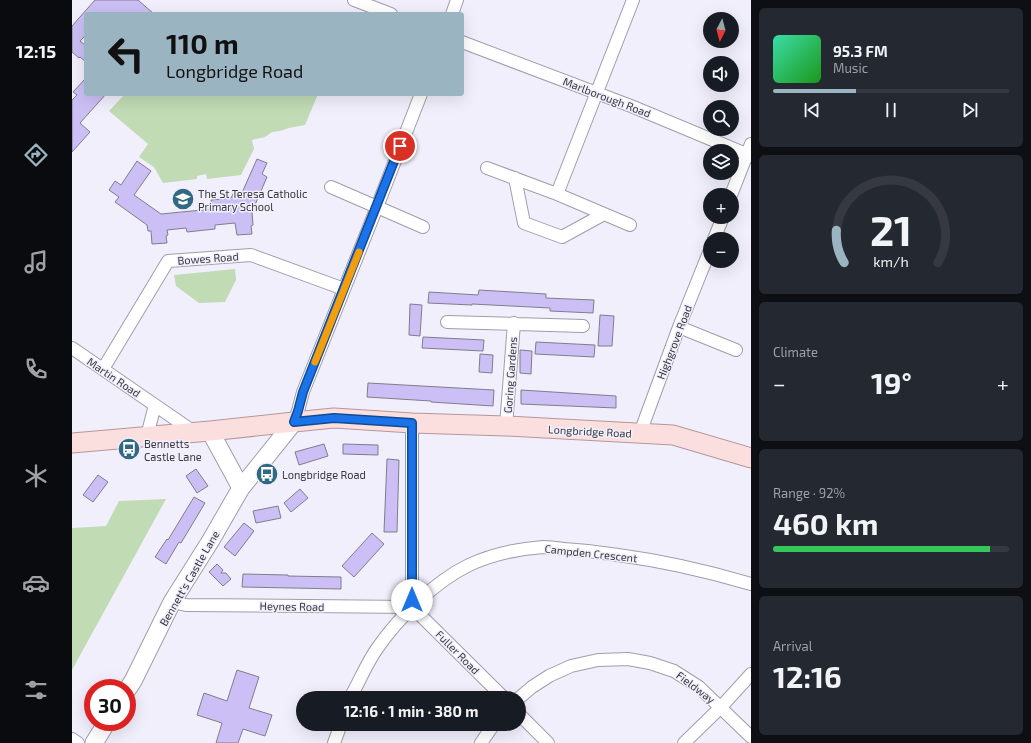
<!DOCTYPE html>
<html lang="en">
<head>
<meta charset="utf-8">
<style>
  :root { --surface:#171b24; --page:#242831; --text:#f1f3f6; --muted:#9ea1a6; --line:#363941; --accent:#9bb4c2 }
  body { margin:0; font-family:"Exo 2",sans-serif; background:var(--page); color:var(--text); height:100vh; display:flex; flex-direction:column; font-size:15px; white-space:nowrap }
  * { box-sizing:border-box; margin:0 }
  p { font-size:13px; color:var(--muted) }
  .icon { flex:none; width:22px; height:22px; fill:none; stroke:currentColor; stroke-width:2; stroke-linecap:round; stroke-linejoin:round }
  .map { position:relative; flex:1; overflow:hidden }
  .sheet { display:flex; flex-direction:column; gap:8px; padding:8px; background:#0d0f14; width:280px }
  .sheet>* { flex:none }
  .banner { position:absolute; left:12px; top:12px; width:380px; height:84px; border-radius:4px; box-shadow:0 4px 16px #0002; background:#9bb4c2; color:#111; overflow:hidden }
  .needle { width:26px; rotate:186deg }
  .tools { position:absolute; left:631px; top:12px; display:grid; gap:8px }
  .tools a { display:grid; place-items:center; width:36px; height:36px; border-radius:50%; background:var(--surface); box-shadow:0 4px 16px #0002; font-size:20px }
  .speed { position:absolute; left:12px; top:679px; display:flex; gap:8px; font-size:20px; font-weight:700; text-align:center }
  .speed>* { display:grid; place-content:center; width:52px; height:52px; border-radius:50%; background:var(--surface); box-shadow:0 4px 16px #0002; line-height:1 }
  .speed .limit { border:6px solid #d22; background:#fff; color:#111 }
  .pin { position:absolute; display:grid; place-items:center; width:34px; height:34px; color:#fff; margin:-17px; border:2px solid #fff; border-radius:50%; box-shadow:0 1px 4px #0007 }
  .me { position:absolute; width:44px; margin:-22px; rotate:0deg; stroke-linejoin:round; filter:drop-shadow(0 0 3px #0008) }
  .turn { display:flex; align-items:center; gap:14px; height:84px; padding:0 16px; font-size:18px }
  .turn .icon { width:52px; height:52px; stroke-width:2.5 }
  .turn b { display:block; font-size:28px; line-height:34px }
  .big { font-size:30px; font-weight:700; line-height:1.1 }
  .sheet .widget { flex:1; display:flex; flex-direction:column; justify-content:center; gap:6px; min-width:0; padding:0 14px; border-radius:6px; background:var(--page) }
  .sheet .dial { align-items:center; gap:0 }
  .dial svg { height:104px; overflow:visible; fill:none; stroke:var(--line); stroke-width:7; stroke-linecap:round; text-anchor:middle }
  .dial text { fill:var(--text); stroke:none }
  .song { display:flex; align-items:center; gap:12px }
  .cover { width:48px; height:48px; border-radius:6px; background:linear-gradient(135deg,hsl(160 70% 55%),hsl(120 70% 35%)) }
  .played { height:4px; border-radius:2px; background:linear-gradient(90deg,var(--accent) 35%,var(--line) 35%) }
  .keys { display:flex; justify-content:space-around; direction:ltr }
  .heat { display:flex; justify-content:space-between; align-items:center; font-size:22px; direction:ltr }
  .charge { height:6px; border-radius:3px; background:linear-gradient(90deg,#34c759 92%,var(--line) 0) }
  .trip { position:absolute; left:224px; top:691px; width:230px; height:40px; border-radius:20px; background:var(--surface); box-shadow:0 4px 16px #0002; font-weight:700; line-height:40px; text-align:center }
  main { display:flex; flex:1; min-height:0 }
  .tab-bar { display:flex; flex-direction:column; width:72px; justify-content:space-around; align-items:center; background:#090b0e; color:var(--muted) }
  .tab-bar .icon { width:28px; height:28px }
  .tab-bar .active { color:var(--accent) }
  .tab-bar b { font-size:18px; color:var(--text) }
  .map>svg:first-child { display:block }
  .green { fill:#c1dbb5 }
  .building { fill:#cbbff5; stroke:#807d8a }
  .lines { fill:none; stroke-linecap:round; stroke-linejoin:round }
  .minor-casing { stroke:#a09daa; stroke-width:14 }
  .secondary-casing { stroke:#a09daa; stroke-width:19 }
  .primary-casing { stroke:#b59798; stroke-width:21 }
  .minor { stroke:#fff; stroke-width:12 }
  .secondary { stroke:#fff; stroke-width:17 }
  .primary { stroke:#fbdfdf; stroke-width:19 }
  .route-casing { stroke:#114b97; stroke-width:10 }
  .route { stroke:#1a73e8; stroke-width:7 }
  .slow { stroke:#f59e0b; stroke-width:7 }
  .labels { text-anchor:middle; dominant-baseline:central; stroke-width:3; stroke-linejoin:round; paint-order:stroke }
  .street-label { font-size:11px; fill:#38373c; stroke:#f2effd }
  .poi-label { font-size:11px; fill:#38373c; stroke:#f2effd; text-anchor:start }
</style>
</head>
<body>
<main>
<nav class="tab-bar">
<b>12:15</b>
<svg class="icon active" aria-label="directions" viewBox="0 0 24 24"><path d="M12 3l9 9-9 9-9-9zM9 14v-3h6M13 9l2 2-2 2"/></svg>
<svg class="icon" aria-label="music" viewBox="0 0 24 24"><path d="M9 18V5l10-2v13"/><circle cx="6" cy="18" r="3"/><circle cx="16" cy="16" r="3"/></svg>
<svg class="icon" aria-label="phone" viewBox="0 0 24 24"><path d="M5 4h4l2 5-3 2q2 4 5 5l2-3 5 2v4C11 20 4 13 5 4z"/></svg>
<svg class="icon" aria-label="climate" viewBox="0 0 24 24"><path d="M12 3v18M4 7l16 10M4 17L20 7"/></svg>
<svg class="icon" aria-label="car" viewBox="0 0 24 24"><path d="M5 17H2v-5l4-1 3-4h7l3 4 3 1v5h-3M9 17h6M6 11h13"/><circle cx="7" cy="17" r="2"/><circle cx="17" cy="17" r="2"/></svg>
<svg class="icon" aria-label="filters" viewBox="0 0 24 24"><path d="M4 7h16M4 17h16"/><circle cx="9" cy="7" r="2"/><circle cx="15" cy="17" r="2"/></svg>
</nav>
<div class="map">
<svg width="679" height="743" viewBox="0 0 679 743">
  <rect width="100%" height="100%" fill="#f2effd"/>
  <!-- green -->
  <path class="green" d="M53,94H246L233,125L217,128L208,131L200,132L193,137L180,140L182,149L169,175L135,179L134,174L125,176V179L91,183L82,167L67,157L76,144L37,111Z
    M163,269L164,280L153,302L127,303L104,286L102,275Z
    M94,499L0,670V528L34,526L47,501Z"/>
  <!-- building -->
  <path class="building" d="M23,0H66L82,14H14V35L8,41L14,46V62L8,57L7,58L0,52V26Z
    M14,78V94H34L8,123L18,132L0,152V100L5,95L1,92Z
    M185,159L195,163L190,174L195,177L180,212L181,225L179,226L180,234L165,235L163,223L143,225V229L115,232L114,228L95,230L96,235L94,236L95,243L80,244L79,231H76L75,225L43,202L47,197L37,190L43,181L49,185L65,161L79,171L62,195L89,214L140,209L139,200L159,198L162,192L169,195Z
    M407,290L474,294V298L522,300L521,313L478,311V308L400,304V305L356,303L357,292L406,295Z
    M338,304L350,305L348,336L337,335Z
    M528,315L542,316L540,346H526Z
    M351,337L412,340L411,351L350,348Z
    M464,342L523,345L522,357L463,354Z
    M448,350L460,351L459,374L448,373Z
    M408,354L421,355L420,373L407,372Z
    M296,383L422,390L421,406L359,402V401L295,397Z
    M449,390L544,396V408L449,404Z
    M252,444L256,456L227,465L223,452Z
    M271,444L306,445V455L271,454Z
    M315,459L327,460L325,532H312Z
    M124,469L136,486L125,493L114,476Z
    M26,475L36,482L21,502L11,495Z
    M228,489L236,498L219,512L212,503Z
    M122,497L133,503L109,543L107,542L94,564L83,557L95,539L96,540Z
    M206,506L209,518L184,523L181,511Z
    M172,523L182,531L163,556L152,547Z
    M300,533L312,544L282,577L270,566Z
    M145,564L151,570L149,573H154L159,579L151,586L137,572Z
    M171,574L216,575V576L269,577V589L170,587Z
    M165,670L187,677L177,708L200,715L193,736L171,729L166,743H144L150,723L125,715L132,693L155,701Z"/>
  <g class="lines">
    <!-- minor casing -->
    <g class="minor-casing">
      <path id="minor" d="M282,0L319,14
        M380,14L385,0
        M390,42L559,106L679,156
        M415,168L485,194L558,225
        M443,178L452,223L490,237L532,214
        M259,187L351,227
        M485,194L561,0
        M659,195L679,144
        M642,239L651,217
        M375,322L511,326
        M607,327L664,350
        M0,348L122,432
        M31,369L96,261L179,255L272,289
        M222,422L226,411L231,392L305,207L349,94
        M340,423V607
        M434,426L442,323
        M568,433L607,327L638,250
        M75,436L83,405
        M100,602L114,605L340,607
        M340,607L432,698
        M278,698C287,682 294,665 304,650C326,618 362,582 397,565C420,554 445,549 471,547C477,547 485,548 492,549C510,550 528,552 546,555C591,561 635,571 679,584
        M447,698L460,687L477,676L499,666L526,660L556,659L578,663L602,671L627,687L679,737
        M447,714L476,743
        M0,739L6,743
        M262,743L269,724
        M409,743L422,724
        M612,743L649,707L679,674"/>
    </g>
    <!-- secondary casing -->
    <g class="secondary-casing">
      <path id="secondary" d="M138,431L169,488
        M55,690L61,681L100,602L139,540L169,488L222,422
        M22,743L35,722"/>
    </g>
    <!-- primary casing -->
    <g class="primary-casing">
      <path id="primary" d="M0,443L138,431L222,422L262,418L340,423L434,426L601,435L679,458"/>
    </g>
    <!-- minor -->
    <use href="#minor" class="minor"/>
    <!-- secondary -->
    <use href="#secondary" class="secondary"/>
    <!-- primary -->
    <use href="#primary" class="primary"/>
  </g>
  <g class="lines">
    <!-- route casing -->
    <g class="route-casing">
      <path id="route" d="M328,146L231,392L226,411L222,422L262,418L340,423V600"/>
    </g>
    <!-- route -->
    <use href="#route" class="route"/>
    <!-- slow -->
    <path class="slow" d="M243,362L287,252"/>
  </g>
  <!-- icons -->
  <defs>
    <g id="school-disc" transform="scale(1.15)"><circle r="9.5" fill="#316883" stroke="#f2effd"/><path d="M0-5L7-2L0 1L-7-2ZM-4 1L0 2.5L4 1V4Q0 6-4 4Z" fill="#fff"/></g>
    <g id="bus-disc" transform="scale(1.15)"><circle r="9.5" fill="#316883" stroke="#f2effd"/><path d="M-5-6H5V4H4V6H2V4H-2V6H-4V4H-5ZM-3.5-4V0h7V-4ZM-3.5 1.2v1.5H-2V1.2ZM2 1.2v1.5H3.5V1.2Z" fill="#fff"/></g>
  </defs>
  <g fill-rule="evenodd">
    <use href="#school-disc" x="111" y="199"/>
    <use href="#bus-disc" x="57" y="449"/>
    <use href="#bus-disc" x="195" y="474"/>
  </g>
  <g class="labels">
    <!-- street labels -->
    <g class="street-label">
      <text transform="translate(535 97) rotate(21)">Marlborough Road</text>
      <text transform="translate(136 258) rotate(-4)">Bowes Road</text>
      <text transform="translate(602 342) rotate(-69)">Highgrove Road</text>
      <text transform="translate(438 375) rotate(-86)">Goring Gardens</text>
      <text transform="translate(42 377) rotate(34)">Martin Road</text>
      <text transform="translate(518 431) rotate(3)">Longbridge Road</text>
      <text transform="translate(519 553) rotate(6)">Campden Crescent</text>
      <text transform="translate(117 578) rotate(-60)">Bennett's Castle Lane</text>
      <text transform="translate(220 606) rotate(1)">Heynes Road</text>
      <text transform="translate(386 652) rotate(45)">Fuller Road</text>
      <text transform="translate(624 687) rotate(37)">Fieldway</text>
    </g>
    <!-- poi labels -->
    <g class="poi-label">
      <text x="126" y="193">The St Teresa Catholic<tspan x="126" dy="13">Primary School</tspan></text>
      <text x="72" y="443">Bennetts<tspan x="72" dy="13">Castle Lane</tspan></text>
      <text x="210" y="474">Longbridge Road</text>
    </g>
  </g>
</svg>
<div class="tools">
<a><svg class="needle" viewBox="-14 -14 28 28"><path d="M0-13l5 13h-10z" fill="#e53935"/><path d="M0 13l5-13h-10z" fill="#9ea1a6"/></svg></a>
<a><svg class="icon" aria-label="sound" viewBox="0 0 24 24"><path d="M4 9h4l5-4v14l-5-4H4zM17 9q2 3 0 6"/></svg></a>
<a><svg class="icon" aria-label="search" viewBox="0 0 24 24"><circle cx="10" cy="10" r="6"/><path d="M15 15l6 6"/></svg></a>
<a><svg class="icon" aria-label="layers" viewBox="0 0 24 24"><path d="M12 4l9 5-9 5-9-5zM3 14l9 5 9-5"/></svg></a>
<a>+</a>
<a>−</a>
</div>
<div class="speed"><div class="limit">30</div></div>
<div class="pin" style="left:328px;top:146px;background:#d93025"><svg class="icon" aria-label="arrive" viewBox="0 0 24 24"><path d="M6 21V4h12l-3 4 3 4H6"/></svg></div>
<svg class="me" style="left:340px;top:600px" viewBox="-20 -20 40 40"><circle r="19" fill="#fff"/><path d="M0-13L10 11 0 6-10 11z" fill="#1a73e8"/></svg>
<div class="trip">12:16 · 1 min · 380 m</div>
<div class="banner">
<div class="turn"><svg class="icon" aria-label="left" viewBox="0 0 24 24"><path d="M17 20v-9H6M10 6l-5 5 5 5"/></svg><div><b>110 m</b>Longbridge Road</div></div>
</div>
</div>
<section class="sheet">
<div class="widget">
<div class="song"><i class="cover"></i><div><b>95.3 FM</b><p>Music</p></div></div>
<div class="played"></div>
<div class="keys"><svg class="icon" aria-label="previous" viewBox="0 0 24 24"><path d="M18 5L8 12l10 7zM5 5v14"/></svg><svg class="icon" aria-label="pause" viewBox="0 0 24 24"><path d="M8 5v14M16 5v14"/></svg><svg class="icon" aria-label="next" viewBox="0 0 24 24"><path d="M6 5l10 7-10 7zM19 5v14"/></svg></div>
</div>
<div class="widget dial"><svg viewBox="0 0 100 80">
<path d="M14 69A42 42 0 1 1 86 69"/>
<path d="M14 69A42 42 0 0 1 8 44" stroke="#9bb4c2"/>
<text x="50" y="56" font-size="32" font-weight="700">21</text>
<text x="50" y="72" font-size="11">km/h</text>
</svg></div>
<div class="widget"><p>Climate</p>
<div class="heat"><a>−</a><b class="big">19°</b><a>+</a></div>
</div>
<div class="widget"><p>Range · 92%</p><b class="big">460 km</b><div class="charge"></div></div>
<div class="widget"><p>Arrival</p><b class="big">12:16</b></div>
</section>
</main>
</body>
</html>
